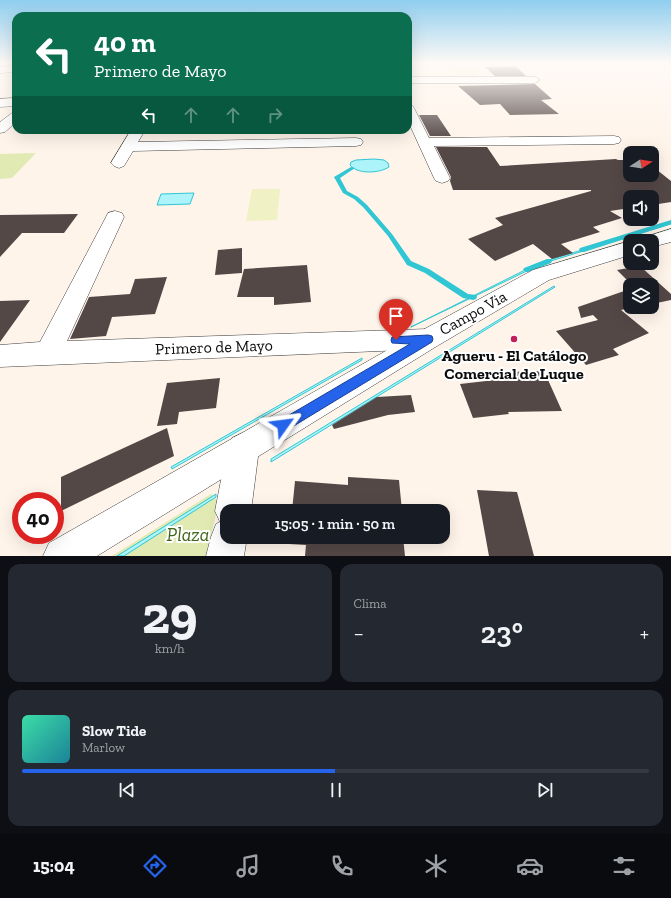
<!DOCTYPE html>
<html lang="es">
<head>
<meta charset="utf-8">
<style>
  :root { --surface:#171b24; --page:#242831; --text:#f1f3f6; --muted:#9ea1a6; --line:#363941; --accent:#2563eb }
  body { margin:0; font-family:"Zilla Slab",serif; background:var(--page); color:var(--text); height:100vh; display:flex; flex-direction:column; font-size:15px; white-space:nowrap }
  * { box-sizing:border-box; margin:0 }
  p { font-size:13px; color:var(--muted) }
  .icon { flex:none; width:22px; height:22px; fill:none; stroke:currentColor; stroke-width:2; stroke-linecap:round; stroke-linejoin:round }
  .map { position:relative; height:556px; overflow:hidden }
  .drawer { display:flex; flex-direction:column; gap:8px; padding:8px; background:#0d0f14; flex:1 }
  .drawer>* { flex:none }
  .guide { position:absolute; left:12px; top:12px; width:400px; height:122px; border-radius:12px; box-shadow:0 4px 16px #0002; background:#0b6e4f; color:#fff; overflow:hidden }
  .needle { width:26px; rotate:78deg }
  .controls { position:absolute; left:623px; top:146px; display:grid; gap:8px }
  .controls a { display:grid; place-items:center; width:36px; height:36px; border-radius:8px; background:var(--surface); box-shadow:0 4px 16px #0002; font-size:20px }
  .speed { position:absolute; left:12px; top:492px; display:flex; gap:8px; font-size:20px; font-weight:700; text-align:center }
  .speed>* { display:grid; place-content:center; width:52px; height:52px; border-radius:50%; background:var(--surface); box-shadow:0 4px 16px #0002; line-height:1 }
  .speed .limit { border:6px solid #d22; background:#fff; color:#111 }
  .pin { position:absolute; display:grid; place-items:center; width:34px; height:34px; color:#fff; margin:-41px -17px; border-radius:50% 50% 50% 0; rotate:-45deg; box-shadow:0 0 4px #0007 }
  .pin .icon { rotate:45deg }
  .me { position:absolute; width:44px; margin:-22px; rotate:59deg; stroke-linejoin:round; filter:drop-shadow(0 0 3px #0008) }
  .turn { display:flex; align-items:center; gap:14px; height:84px; padding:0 16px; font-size:18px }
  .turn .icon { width:52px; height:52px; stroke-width:2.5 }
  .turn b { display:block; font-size:28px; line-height:34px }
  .lanes { display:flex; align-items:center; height:38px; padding:0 16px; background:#0003; justify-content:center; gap:20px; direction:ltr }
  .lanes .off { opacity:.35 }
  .big { font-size:30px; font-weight:600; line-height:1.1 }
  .drawer .card { flex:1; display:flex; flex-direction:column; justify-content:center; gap:6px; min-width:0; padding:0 14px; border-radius:12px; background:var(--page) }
  .drawer .dial { align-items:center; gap:0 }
  .dial b { font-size:52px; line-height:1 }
  .song { display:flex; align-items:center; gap:12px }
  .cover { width:48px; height:48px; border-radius:6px; background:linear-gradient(135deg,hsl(160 70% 55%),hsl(190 70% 35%)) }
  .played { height:4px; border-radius:2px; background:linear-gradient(90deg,var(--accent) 50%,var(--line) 50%) }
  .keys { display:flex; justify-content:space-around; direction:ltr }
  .heat { display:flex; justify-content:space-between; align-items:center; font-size:22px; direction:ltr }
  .drawer .tiles { flex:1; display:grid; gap:8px; grid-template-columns:1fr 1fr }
  .card:last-child { grid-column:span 2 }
  .trip { position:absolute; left:220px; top:504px; width:230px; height:40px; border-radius:12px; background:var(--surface); box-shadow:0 4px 16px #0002; font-weight:600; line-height:40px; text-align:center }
  .menu { display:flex; height:64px; justify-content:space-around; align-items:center; background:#090b0e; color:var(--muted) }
  .menu .icon { width:28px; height:28px }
  .menu .current { color:var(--accent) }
  .menu b { font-size:18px; color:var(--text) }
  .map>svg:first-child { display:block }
  .green { fill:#e1eab2 }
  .pitch { fill:#f0f1c4 }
  .water { fill:#acf4f9; stroke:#30c6d3 }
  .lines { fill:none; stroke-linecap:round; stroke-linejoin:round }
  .stream { fill:#30c6d3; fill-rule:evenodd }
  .building { fill:#544847 }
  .minor-casing { stroke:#3e3e3e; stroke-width:1 }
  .tertiary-casing { stroke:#3e3e3e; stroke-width:1 }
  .minor { fill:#fff; fill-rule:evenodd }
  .tertiary { fill:#fff; fill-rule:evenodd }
  .route { fill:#2563eb; stroke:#184099 }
  .poi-dot { fill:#c11e5a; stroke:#fff; stroke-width:1.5 }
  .labels { text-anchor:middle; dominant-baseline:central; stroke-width:4; stroke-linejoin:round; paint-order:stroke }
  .street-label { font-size:16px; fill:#0b0b0b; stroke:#fff }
  .poi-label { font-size:16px; font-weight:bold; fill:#0b0b0b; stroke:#fff }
  .near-park-label { font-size:19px; font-style:italic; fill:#41651a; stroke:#fff }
</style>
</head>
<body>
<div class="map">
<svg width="671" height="556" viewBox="0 0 671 556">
  <rect width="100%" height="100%" fill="#fff4ea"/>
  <!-- green -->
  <path class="green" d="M36,153L12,178L0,179V154Z
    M211,494L219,502L206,556H112Z"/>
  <!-- pitch -->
  <path class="pitch" d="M447,63H468L478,75H457Z
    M252,189H280L277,220L246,221Z"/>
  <!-- water -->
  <path class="water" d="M374,159L384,160L388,163L389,167C380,173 358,175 350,165L351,162L356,160Z
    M194,193L190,204L157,205L161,194Z
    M671,223V224L541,264L539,263Z
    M533,266L535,267L411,327Z
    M554,286L555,287L271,462V459Z
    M362,358V360L172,469L171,467Z
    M216,494V497L124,556H117Z"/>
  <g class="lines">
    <!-- stream -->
    <path class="stream" d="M351,167L355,168L340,178L347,191L358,197L367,205L392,234L411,261L429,269L468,294L476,295L477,297L476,299L473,300L463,298L425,273L407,265L388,236L363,207L354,199L343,193L334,177Z
      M671,220V224L584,252H580L579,250L580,248Z
      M547,259H551L552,261L551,263L528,272H526L523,270L524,268Z"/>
  </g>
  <!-- building -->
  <path class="building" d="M516,66L526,76H495L485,67Z
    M535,84L552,99L541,100L559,114L510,115L500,104L480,105L458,86Z
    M419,115H437L451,136H430Z
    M436,147H487L500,166L616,159L618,160H630V175H652V166L671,181V202L652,205V197H630V208L610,211L622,218L593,227L600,232L561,244L573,253L552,259L533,244L495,261L468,239L503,225L495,218L591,191V190H453L450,181L451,177Z
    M78,214L64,233H22L0,257V215Z
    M242,248V273L215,275L218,250Z
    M307,265L311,302L274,305V297H237L244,269Z
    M640,266L671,294V300L652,304V285H632L617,270Z
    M167,277L155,314L112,317L106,336L70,339L89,297L130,294L135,279Z
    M630,289V307H635L621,310L649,333L613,349L619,355L586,365L556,331L598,320L593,315L581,318L578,307Z
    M30,300L0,342V301Z
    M544,371L562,411L508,412L509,414L473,418L460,384L512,378L509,372Z
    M220,378L216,408L179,412L177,424L157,426L167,383Z
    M411,395L415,412L388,415L334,429L332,425L377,397Z
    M167,428L174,456L61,511V477Z
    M348,477L399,480L402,511H292L295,481L348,485Z
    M477,490L517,492L534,556H489Z
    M289,537H403L405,556H305L306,545L289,544Z"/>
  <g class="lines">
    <!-- minor casing -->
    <g class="minor-casing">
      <path id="minor" d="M16,66V72L0,73V67Z
        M408,77H535L540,80L535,83H408Z
        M16,98V106L0,107V99Z
        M408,104L412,105L414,108L429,138L614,136L619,137L621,140L619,143L614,144L434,146L450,178L448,181L442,183L436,181L434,178L408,121Z
        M16,112V122L5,132L0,133V122L12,113Z
        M131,130H145L138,142L356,138L361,139L363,142L361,145L356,146L133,151L124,166L119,168L114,166L111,163Z
        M115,211L122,213L124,217L67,341L428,329L437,332L441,339L437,346L428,349L0,367V345L40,342L106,217L108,213Z
        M243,433L254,438L259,449L251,511H227V537H247L244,556H206L211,537L216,524L220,522L215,511L227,449L232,438Z"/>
    </g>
    <!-- tertiary casing -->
    <g class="tertiary-casing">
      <path id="tertiary" d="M671,229V242L652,247V241H642L645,237Z
        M630,241V255L549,280L437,346L97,556H43L49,543L419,332L533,270Z"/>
    </g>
    <!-- minor -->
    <use href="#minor" class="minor"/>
    <!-- tertiary -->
    <use href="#tertiary" class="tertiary"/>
  </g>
  <!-- sky -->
  <linearGradient id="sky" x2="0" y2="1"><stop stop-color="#90ceef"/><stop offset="0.45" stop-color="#fffaf6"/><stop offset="1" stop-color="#fffaf6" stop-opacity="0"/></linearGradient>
  <rect width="671" height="141" fill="url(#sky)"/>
  <!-- route -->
  <path class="route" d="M428,335L432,336L433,339L432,342L287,430L283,432L279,430L277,425L279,421L410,344L392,343L391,340L392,337Z"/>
  <!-- markers -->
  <circle class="poi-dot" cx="514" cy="339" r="4"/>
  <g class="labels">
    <!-- street labels -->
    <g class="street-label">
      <text transform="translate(473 313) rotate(-29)">Campo Via</text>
      <text transform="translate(214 347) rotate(-2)">Primero de Mayo</text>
    </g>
    <!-- poi labels -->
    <g class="poi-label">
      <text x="514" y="355">Agueru - El Catálogo<tspan x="514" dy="18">Comercial de Luque</tspan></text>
    </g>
    <!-- near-park labels -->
    <g class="near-park-label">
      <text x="188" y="534">Plaza</text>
    </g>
  </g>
</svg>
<div class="controls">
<a><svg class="needle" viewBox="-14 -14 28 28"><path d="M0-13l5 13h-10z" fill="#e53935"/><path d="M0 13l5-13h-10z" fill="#9ea1a6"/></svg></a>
<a><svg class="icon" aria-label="sound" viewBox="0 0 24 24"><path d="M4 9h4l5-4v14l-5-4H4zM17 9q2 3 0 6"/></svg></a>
<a><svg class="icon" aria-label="search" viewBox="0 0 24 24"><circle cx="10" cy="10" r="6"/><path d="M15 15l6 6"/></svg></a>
<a><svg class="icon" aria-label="layers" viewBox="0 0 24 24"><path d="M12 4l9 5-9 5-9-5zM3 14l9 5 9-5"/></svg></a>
</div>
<div class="speed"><div class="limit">40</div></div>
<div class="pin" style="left:396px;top:340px;background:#d93025"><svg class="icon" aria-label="arrive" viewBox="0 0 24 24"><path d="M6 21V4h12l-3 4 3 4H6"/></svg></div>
<svg class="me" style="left:283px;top:425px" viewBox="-20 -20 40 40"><path d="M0-17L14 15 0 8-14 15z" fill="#2563eb" stroke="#fff" stroke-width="4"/></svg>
<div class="trip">15:05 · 1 min · 50 m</div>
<div class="guide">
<div class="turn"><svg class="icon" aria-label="left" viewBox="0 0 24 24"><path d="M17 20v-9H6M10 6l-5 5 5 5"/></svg><div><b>40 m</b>Primero de Mayo</div></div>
<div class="lanes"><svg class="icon" aria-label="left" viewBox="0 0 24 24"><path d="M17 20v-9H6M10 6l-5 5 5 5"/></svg><svg class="icon off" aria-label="ahead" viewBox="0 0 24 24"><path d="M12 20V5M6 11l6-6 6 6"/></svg><svg class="icon off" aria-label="ahead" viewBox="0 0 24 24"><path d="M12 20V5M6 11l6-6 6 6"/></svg><svg class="icon off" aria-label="right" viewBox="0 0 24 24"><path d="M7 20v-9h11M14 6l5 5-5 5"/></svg></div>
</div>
</div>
<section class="drawer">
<div class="tiles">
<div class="card dial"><b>29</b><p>km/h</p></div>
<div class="card"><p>Clima</p>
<div class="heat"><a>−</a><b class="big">23°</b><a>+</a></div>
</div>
<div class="card">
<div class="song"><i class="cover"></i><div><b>Slow Tide</b><p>Marlow</p></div></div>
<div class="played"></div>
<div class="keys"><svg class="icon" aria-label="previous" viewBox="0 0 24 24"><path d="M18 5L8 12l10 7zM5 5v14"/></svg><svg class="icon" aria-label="pause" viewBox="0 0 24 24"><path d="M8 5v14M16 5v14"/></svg><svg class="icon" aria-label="next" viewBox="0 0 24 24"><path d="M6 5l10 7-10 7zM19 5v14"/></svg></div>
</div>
</div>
</section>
<nav class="menu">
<b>15:04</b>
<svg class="icon current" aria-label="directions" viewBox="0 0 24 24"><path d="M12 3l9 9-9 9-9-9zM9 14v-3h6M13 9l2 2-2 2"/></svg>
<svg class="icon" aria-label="music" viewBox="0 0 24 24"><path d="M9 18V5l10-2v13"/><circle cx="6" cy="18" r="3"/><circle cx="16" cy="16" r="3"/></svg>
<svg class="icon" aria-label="phone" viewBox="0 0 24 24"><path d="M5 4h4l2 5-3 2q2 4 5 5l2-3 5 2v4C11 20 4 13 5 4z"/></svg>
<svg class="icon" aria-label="climate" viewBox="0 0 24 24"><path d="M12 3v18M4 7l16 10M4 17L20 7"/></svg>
<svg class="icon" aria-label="car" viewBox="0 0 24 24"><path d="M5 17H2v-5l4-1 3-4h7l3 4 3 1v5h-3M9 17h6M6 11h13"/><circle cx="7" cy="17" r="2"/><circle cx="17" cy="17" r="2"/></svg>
<svg class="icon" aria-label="filters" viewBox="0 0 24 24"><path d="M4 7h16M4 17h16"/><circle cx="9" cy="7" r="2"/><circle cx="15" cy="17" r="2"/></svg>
</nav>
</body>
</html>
